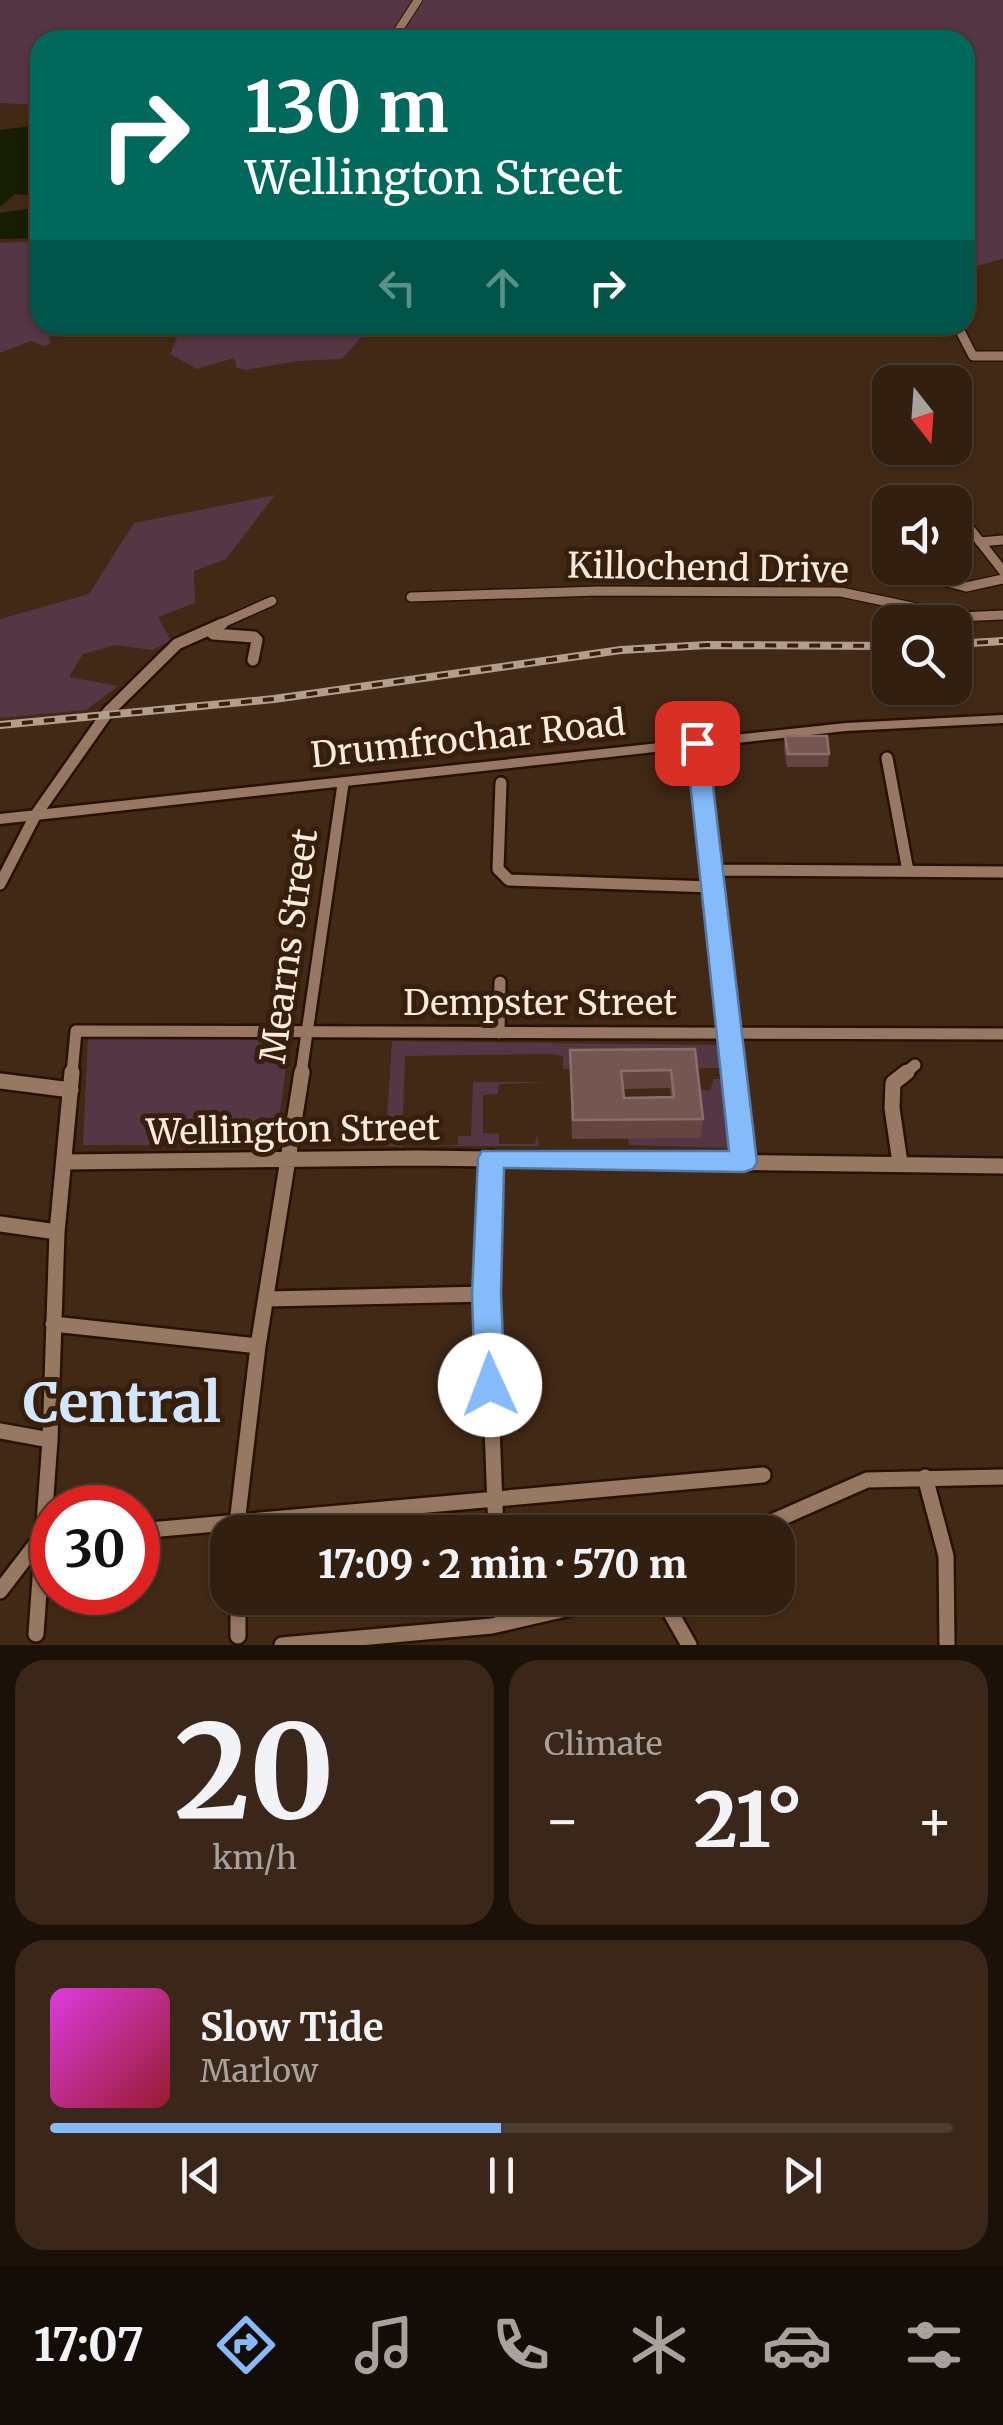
<!DOCTYPE html>
<html lang="en">
<head>
<meta charset="utf-8">
<style>
  :root { --surface:#321f10; --page:#3a2719; --text:#f1f3f6; --muted:#a8a29f; --line:#4d3d30; --accent:#85bbfb }
  body { margin:0; font-family:Merriweather,serif; background:var(--page); color:var(--text); height:100vh; display:flex; flex-direction:column; font-size:38px; white-space:nowrap }
  * { box-sizing:border-box; margin:0 }
  p { font-size:32px; color:var(--muted) }
  .icon { flex:none; width:55px; height:55px; fill:none; stroke:currentColor; stroke-width:2; stroke-linecap:round; stroke-linejoin:round }
  .map { position:relative; height:1645px; overflow:hidden }
  .panel { display:flex; flex-direction:column; gap:15px; padding:15px; background:#1c1109; flex:1 }
  .panel>* { flex:none }
  .guide { position:absolute; left:30px; top:30px; width:945px; height:305px; border-radius:30px; box-shadow:0 2px 8px #0004,0 0 0 2px var(--line); background:#00695c; color:#fff; overflow:hidden }
  .needle { width:65px; rotate:163deg }
  .fabs { position:absolute; left:872px; top:365px; display:grid; gap:20px }
  .fabs a { display:grid; place-items:center; width:100px; height:100px; border-radius:20px; background:var(--surface); box-shadow:0 2px 8px #0004,0 0 0 2px var(--line); font-size:50px }
  .speed { position:absolute; left:30px; top:1485px; display:flex; gap:20px; font-size:50px; font-weight:700; text-align:center }
  .speed>* { display:grid; place-content:center; width:130px; height:130px; border-radius:50%; background:var(--surface); box-shadow:0 2px 8px #0004,0 0 0 2px var(--line); line-height:1 }
  .speed .limit { border:15px solid #d22; background:#fff; color:#111 }
  .pin { position:absolute; display:grid; place-items:center; width:85px; height:85px; color:#fff; margin:-42px; border-radius:20px; box-shadow:0 5px 15px #0006 }
  .me { position:absolute; width:110px; margin:-55px; rotate:358deg; stroke-linejoin:round; filter:drop-shadow(0 0 8px #0008) }
  .turn { display:flex; align-items:center; gap:35px; height:210px; padding:0 50px; font-size:45px }
  .turn .icon { width:130px; height:130px; stroke-width:2.5 }
  .turn b { display:block; font-size:70px; line-height:85px }
  .lanes { display:flex; align-items:center; height:95px; padding:0 50px; background:#0003; justify-content:center; gap:50px; direction:ltr }
  .lanes .off { opacity:.35 }
  .big { font-size:75px; font-weight:800; line-height:1.1 }
  .panel .widget { flex:1; display:flex; flex-direction:column; justify-content:center; gap:15px; min-width:0; padding:0 35px; border-radius:30px; background:var(--page) }
  .panel .dial { align-items:center; gap:0 }
  .dial b { font-size:130px; line-height:1 }
  .song { display:flex; align-items:center; gap:30px }
  .cover { width:120px; height:120px; border-radius:15px; background:linear-gradient(135deg,hsl(300 70% 55%),hsl(350 70% 35%)) }
  .played { height:10px; border-radius:5px; background:linear-gradient(90deg,var(--accent) 50%,var(--line) 50%) }
  .keys { display:flex; justify-content:space-around; direction:ltr }
  .heat { display:flex; justify-content:space-between; align-items:center; font-size:55px; direction:ltr }
  .panel .tiles { flex:1; display:grid; gap:15px; grid-template-columns:1fr 1fr }
  .widget:last-child { grid-column:span 2 }
  .trip { position:absolute; left:210px; top:1515px; width:585px; height:100px; border-radius:30px; background:var(--surface); box-shadow:0 2px 8px #0004,0 0 0 2px var(--line); font-weight:800; line-height:100px; text-align:center }
  .tab-bar { display:flex; height:160px; justify-content:space-around; align-items:center; background:#140c06; color:var(--muted) }
  .tab-bar .icon { width:70px; height:70px }
  .tab-bar .active { color:var(--accent) }
  .tab-bar b { font-size:45px; color:var(--text) }
  .map>svg:first-child { display:block }
  .green { fill:#553644 }
  .water { fill:#161d02 }
  .lines { fill:none; stroke-linecap:round; stroke-linejoin:round }
  .minor-far3-casing { stroke:#281101; stroke-width:10 }
  .minor-far2-casing { stroke:#281101; stroke-width:12 }
  .minor-far1-casing { stroke:#281101; stroke-width:16 }
  .minor-casing { stroke:#281101; stroke-width:20 }
  .secondary-casing { stroke:#281101; stroke-width:5 }
  .minor-far3 { stroke:#967863; stroke-width:8 }
  .minor-far2 { stroke:#967863; stroke-width:9 }
  .minor-far1 { stroke:#967863; stroke-width:11 }
  .minor { stroke:#967863; stroke-width:15 }
  .secondary { fill:#967863; fill-rule:evenodd }
  .rail-casing { stroke:#b29e8f; stroke-width:8 }
  .rail { stroke:#381f0c; stroke-width:4; stroke-dasharray:11; stroke-linecap:butt }
  .wall { fill:#654542; fill-rule:evenodd }
  .building { fill:#765653; stroke:#8b6e69; stroke-width:2.5; fill-rule:evenodd }
  .route { fill:#85bbfb; stroke:#567aa3; stroke-width:2.5 }
  .labels { text-anchor:middle; dominant-baseline:central; stroke-width:10; stroke-linejoin:round; paint-order:stroke }
  .street-label { font-size:35px; fill:#fcebdf; stroke:#381f0c }
  .near-district-label { font-size:55px; font-weight:bold; fill:#d2e7ff; stroke:#381f0c }
</style>
</head>
<body>
<div class="map">
<svg width="1003" height="1645" viewBox="0 0 1003 1645">
  <rect width="100%" height="100%" fill="#422916"/>
  <!-- green -->
  <path class="green" d="M0,0H1003V259L965,269V40H124L140,33L110,40H40V105L0,103Z
    M40,241V325H91L55,331L49,338L51,343L44,346L31,341L0,353V243Z
    M222,325H454L369,329L342,359L298,361L245,370L237,368L234,358L197,369L170,354L178,335L218,331Z
    M275,495L226,559L194,571L195,603L158,617L171,641L152,650L115,645L83,654L69,677L118,686L86,710L0,718V619L89,594L134,523Z
    M88,1039L290,1040L275,1145H83Z
    M392,1041L720,1045L722,1068L563,1069V1056L550,1054L405,1056L402,1147L385,1146Z
    M714,1079H723L729,1148L629,1145L628,1138L696,1090H710Z
    M473,1082H549L499,1084L498,1094L483,1095V1133L499,1134V1144H535L537,1134L539,1146H430L458,1145V1136H471Z"/>
  <!-- water -->
  <path class="water" d="M40,125V196L15,194L0,207V130Z
    M40,207V238L0,239V213Z"/>
  <g class="lines">
    <!-- minor-far3 casing -->
    <g class="minor-far3-casing">
      <path id="minor-far3" d="M392,40L418,0"/>
    </g>
    <!-- minor-far2 casing -->
    <g class="minor-far2-casing">
      <path id="minor-far2" d="M957,325L973,356H1003
        M960,516L1003,571
        M980,542L1003,540
        M921,575L966,587L1003,579
        M411,597L598,591L841,592L959,617L1003,615
        M216,626L272,601"/>
    </g>
    <!-- minor-far1 casing -->
    <g class="minor-far1-casing">
      <path id="minor-far1" d="M213,634L254,637L257,640L253,660
        M697,743L733,1074
        M887,758L908,871
        M501,783L498,869L509,880L712,887
        M711,870L1003,872
        M0,884L35,816L108,712L177,644L222,624
        M499,1033L500,982
        M72,1074L76,1031L1003,1034
        M301,1074L343,784
        M904,1074L915,1065"/>
    </g>
    <!-- minor casing -->
    <g class="minor-casing">
      <path id="minor" d="M733,1072L743,1162
        M0,1081L71,1090
        M491,1158L487,1294L496,1532
        M64,1162L419,1158L1003,1166
        M900,1163L892,1108L893,1083L907,1072
        M0,1224L57,1232
        M267,1299L487,1294
        M53,1324L258,1346
        M0,1431L50,1440
        M925,1477L946,1556L947,1645
        M138,1531L763,1475
        M236,1532L258,1346L302,1072
        M749,1532L867,1480L1003,1477
        M0,1591L40,1539L52,1538
        M238,1598V1636
        M501,1598L503,1623
        M672,1615L689,1645
        M36,1634L50,1440L57,1232L72,1072
        M282,1645L492,1626L614,1598"/>
    </g>
    <!-- secondary casing -->
    <g class="secondary-casing">
      <path id="secondary" d="M1003,715V723L846,731L0,824V814L846,723Z"/>
    </g>
    <!-- minor-far3 -->
    <use href="#minor-far3" class="minor-far3"/>
    <!-- minor-far2 -->
    <use href="#minor-far2" class="minor-far2"/>
    <!-- minor-far1 -->
    <use href="#minor-far1" class="minor-far1"/>
    <!-- minor -->
    <use href="#minor" class="minor"/>
    <!-- secondary -->
    <use href="#secondary" class="secondary"/>
    <!-- rail casing -->
    <g class="rail-casing">
      <path id="rail" d="M955,644L1003,641
        M0,725L274,699L621,650L707,645L890,646"/>
    </g>
    <!-- rail -->
    <use href="#rail" class="rail"/>
  </g>
  <!-- wall -->
  <path class="wall" d="M785,736L829,754L828,767H787L784,749Z
    M695,1049L703,1119L701,1138L572,1139L570,1050ZM670,1088L671,1097L624,1098L623,1089Z"/>
  <!-- building -->
  <path class="building" d="M785,736H827L829,754H788Z
    M695,1049L703,1119L573,1120L570,1050ZM671,1070L674,1097L624,1098L621,1071Z"/>
  <!-- route -->
  <path class="route" d="M697,737L708,743L757,1162L753,1169L744,1172L504,1168L501,1294L505,1385L501,1394L490,1398L479,1394L475,1385L472,1294L478,1158L482,1151H729L686,743Z"/>
  <g class="labels">
    <!-- street labels -->
    <g class="street-label">
      <text transform="translate(708 568) rotate(1)">Killochend Drive</text>
      <text transform="translate(468 739) rotate(-6)">Drumfrochar Road</text>
      <text transform="translate(289 946) rotate(-82)">Mearns Street</text>
      <text x="540" y="1003">Dempster Street</text>
      <text transform="translate(293 1130) rotate(-1)">Wellington Street</text>
    </g>
    <!-- near-district labels -->
    <g class="near-district-label">
      <text x="122" y="1402">Central</text>
    </g>
  </g>
</svg>
<div class="fabs">
<a><svg class="needle" viewBox="-14 -14 28 28"><path d="M0-13l5 13h-10z" fill="#e53935"/><path d="M0 13l5-13h-10z" fill="#a8a29f"/></svg></a>
<a><svg class="icon" aria-label="sound" viewBox="0 0 24 24"><path d="M4 9h4l5-4v14l-5-4H4zM17 9q2 3 0 6"/></svg></a>
<a><svg class="icon" aria-label="search" viewBox="0 0 24 24"><circle cx="10" cy="10" r="6"/><path d="M15 15l6 6"/></svg></a>
</div>
<div class="speed"><div class="limit">30</div></div>
<div class="pin" style="left:697px;top:743px;background:#d93025"><svg class="icon" aria-label="arrive" viewBox="0 0 24 24"><path d="M6 21V4h12l-3 4 3 4H6"/></svg></div>
<svg class="me" style="left:490px;top:1385px" viewBox="-20 -20 40 40"><circle r="19" fill="#fff"/><path d="M0-13L10 11 0 6-10 11z" fill="#85bbfb"/></svg>
<div class="trip">17:09 · 2 min · 570 m</div>
<div class="guide">
<div class="turn"><svg class="icon" aria-label="right" viewBox="0 0 24 24"><path d="M7 20v-9h11M14 6l5 5-5 5"/></svg><div><b>130 m</b>Wellington Street</div></div>
<div class="lanes"><svg class="icon off" aria-label="left" viewBox="0 0 24 24"><path d="M17 20v-9H6M10 6l-5 5 5 5"/></svg><svg class="icon off" aria-label="ahead" viewBox="0 0 24 24"><path d="M12 20V5M6 11l6-6 6 6"/></svg><svg class="icon" aria-label="right" viewBox="0 0 24 24"><path d="M7 20v-9h11M14 6l5 5-5 5"/></svg></div>
</div>
</div>
<section class="panel">
<div class="tiles">
<div class="widget dial"><b>20</b><p>km/h</p></div>
<div class="widget"><p>Climate</p>
<div class="heat"><a>−</a><b class="big">21°</b><a>+</a></div>
</div>
<div class="widget">
<div class="song"><i class="cover"></i><div><b>Slow Tide</b><p>Marlow</p></div></div>
<div class="played"></div>
<div class="keys"><svg class="icon" aria-label="previous" viewBox="0 0 24 24"><path d="M18 5L8 12l10 7zM5 5v14"/></svg><svg class="icon" aria-label="pause" viewBox="0 0 24 24"><path d="M8 5v14M16 5v14"/></svg><svg class="icon" aria-label="next" viewBox="0 0 24 24"><path d="M6 5l10 7-10 7zM19 5v14"/></svg></div>
</div>
</div>
</section>
<nav class="tab-bar">
<b>17:07</b>
<svg class="icon active" aria-label="directions" viewBox="0 0 24 24"><path d="M12 3l9 9-9 9-9-9zM9 14v-3h6M13 9l2 2-2 2"/></svg>
<svg class="icon" aria-label="music" viewBox="0 0 24 24"><path d="M9 18V5l10-2v13"/><circle cx="6" cy="18" r="3"/><circle cx="16" cy="16" r="3"/></svg>
<svg class="icon" aria-label="phone" viewBox="0 0 24 24"><path d="M5 4h4l2 5-3 2q2 4 5 5l2-3 5 2v4C11 20 4 13 5 4z"/></svg>
<svg class="icon" aria-label="climate" viewBox="0 0 24 24"><path d="M12 3v18M4 7l16 10M4 17L20 7"/></svg>
<svg class="icon" aria-label="car" viewBox="0 0 24 24"><path d="M5 17H2v-5l4-1 3-4h7l3 4 3 1v5h-3M9 17h6M6 11h13"/><circle cx="7" cy="17" r="2"/><circle cx="17" cy="17" r="2"/></svg>
<svg class="icon" aria-label="filters" viewBox="0 0 24 24"><path d="M4 7h16M4 17h16"/><circle cx="9" cy="7" r="2"/><circle cx="15" cy="17" r="2"/></svg>
</nav>
</body>
</html>
